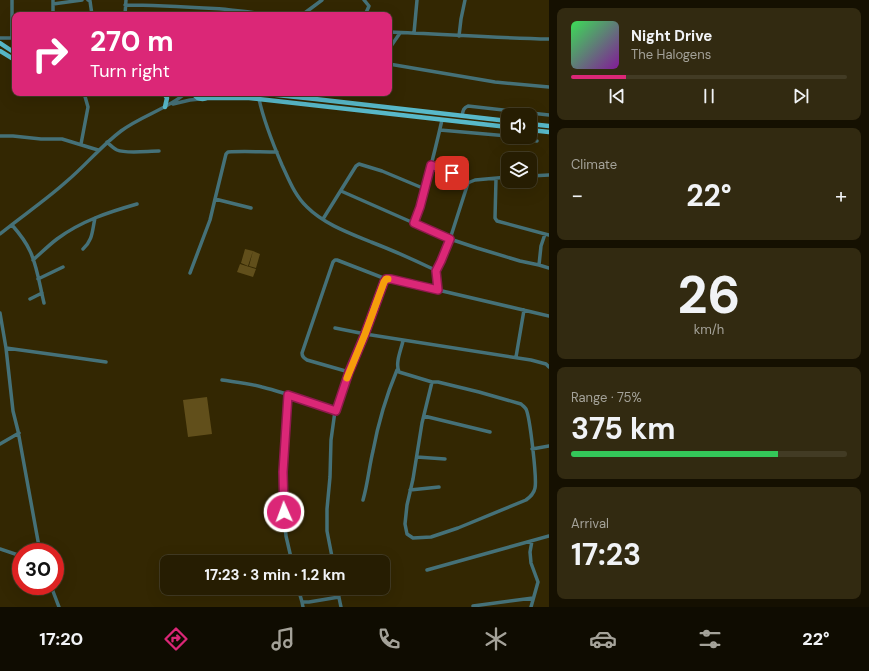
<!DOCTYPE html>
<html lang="en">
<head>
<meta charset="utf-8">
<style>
  :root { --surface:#261d02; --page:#322a11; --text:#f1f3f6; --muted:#a4a299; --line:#423b24; --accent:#db2777 }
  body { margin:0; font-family:"DM Sans",sans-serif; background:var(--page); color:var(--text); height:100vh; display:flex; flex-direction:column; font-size:15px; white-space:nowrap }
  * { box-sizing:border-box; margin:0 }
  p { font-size:13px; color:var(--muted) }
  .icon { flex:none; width:22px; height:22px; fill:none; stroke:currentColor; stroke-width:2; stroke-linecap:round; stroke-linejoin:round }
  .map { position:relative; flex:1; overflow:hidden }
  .sheet { display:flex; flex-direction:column; gap:8px; padding:8px; background:#151001; width:320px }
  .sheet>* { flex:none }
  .banner { position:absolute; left:12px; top:12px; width:380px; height:84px; border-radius:8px; box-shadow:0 4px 16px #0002,0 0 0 1px var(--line); background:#db2777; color:#fff; overflow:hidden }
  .tools { position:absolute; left:501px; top:108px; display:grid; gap:8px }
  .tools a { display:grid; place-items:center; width:36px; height:36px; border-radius:8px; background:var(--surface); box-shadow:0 4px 16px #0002,0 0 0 1px var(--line); font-size:20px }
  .speed { position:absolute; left:12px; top:543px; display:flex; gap:8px; font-size:20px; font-weight:700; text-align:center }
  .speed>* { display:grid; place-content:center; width:52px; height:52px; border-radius:50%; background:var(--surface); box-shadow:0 4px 16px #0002,0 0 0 1px var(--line); line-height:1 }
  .speed .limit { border:6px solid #d22; background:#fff; color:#111 }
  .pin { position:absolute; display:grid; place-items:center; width:34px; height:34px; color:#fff; margin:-17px; border-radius:8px; box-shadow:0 2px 6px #0006 }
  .me { position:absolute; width:44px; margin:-22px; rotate:358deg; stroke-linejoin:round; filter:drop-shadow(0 0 3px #0008) }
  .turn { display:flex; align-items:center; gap:14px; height:84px; padding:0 12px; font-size:18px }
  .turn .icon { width:52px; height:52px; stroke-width:2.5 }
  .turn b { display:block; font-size:28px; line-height:34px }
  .big { font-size:30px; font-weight:700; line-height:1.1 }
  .sheet .card { flex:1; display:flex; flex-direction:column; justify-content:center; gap:6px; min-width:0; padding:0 14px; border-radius:8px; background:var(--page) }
  .sheet .dial { align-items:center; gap:0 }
  .dial b { font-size:52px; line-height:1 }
  .song { display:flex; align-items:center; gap:12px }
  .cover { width:48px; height:48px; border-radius:6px; background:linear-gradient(135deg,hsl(130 70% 55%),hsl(290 70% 35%)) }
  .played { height:4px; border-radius:2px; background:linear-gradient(90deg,var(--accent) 20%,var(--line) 20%) }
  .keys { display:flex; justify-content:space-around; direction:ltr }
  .heat { display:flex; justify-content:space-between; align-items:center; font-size:22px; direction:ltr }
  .charge { height:6px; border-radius:3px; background:linear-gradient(90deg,#34c759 75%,var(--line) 0) }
  .trip { position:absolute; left:160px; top:555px; width:230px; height:40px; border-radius:8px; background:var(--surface); box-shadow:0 4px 16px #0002,0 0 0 1px var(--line); font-weight:700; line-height:40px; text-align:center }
  .tab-bar { display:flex; height:64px; justify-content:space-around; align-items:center; background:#0f0c01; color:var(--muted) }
  .tab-bar .icon { width:28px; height:28px }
  .tab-bar .current { color:var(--accent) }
  .tab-bar b { font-size:18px; color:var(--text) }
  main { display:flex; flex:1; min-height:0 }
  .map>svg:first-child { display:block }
  .green { fill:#614f1b }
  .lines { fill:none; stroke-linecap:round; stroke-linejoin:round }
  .minor { stroke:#457178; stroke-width:3.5 }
  .major { stroke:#58b9c9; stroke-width:4.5 }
  .route-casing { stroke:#8e194d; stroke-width:10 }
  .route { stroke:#db2777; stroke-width:7 }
  .slow { stroke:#f59e0b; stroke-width:7 }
</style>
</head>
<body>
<main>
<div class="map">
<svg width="549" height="607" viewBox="0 0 549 607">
  <rect width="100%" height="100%" fill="#332702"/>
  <!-- green -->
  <path class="green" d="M245,249L253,251L248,266L241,263Z
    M253,251L260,254L256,268L249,266Z
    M240,264L256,269L253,277L237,272Z
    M207,397L212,434L188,437L183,400Z"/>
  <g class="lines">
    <!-- minor -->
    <path class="minor" d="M53,0V15
      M88,0L90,1L92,15
      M364,0L369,6L365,15
      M53,4L82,0
      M125,5C157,5 189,7 222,9C237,11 253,12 268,15
      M125,15L126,0
      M302,15L322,0
      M389,32C442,34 496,38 549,39
      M414,33L417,0
      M459,36L461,19L465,0
      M0,38H15
      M12,38V0
      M389,49L400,33
      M389,64L495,82L549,87
      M259,99C264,122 273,144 282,165C289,180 295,196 307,207C324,224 349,233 371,242C392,250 412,259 433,269L436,271L438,290
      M173,104L190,100L200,99
      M462,116C463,111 463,108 468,106L549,115
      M440,130L508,136
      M0,136H13L41,139H62L98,150
      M513,137L537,141
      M107,142C110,145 113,148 117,150C126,154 148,151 159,151
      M81,144L88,107L84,93
      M431,165L462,177
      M530,176L549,175
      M496,179L495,218L497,221L549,235
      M341,191L450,239L477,248L520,261L539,265L549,268
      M215,199L251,208
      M323,219L356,166L359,164L382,171L425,189
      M414,223C426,189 434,155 442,120
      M12,225C19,233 26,242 30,251C37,265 40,287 44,303
      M0,234C22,216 46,200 67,181C86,165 101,146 121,131C141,116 167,109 186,93
      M83,249C93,240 92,231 95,218
      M33,260C41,253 49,245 57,239C81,221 109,212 137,204
      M539,265L541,246L545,234
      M436,271L441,261L450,239L468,183L470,182L475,180L508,177
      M190,273L210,220L215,199L226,154L228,152C244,151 260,152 277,152
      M38,279L63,267
      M30,299L42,293
      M0,313L6,348L13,411L18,431L40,552
      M335,328L365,334L384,282L386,279H391L549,316
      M403,341C401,350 395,363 399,372L432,382H438L479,392L521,404C523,406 524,406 526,409C530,417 537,479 535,488C534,494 530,497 526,500L458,528L431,537L413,538L407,534L405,524L407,505L413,479L422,423L432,382
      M6,348L78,358L106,362
      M516,357L524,310
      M349,372L307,360C304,358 302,357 302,353L333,262L335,260H337L386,279
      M222,380C235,382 248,383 262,387C287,393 311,403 335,411
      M288,395L283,472L285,525L286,536L292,562
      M424,416L490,432
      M0,444L19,433
      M532,449L549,446
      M417,457L445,459
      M410,490L439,487
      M363,500C368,483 369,467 373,451C378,424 387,394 397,370
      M0,549L21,556
      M333,562L327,531V509L330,477L331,440L335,411L349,372L365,334L531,360L546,364L549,367
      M427,570L549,536
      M51,586L59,607
      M298,588L302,602L303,607
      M337,588L341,607
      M302,602H309L339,597
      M473,606L533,598
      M531,607L538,582L531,563L530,552L532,541"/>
    <!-- major -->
    <path class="major" d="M0,43L15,53
      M0,51L15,60
      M162,93L165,95L167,98L165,107
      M193,93C198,101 207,101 212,93
      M258,93L315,99L508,121
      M207,98H249L508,127
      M530,124L549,126
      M530,130L549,132"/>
  </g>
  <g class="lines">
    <!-- route casing -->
    <g class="route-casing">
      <path id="route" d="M284,512L283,472L288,395L336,411L349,372L365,334L384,282L386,279H391L438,290L436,271L441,261L450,239L414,223L420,207L431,165L452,173"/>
    </g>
    <!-- route -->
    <use href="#route" class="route"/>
    <!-- slow -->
    <path class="slow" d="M347,378L365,334L384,282L386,279H388"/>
  </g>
</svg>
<div class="tools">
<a><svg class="icon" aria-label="sound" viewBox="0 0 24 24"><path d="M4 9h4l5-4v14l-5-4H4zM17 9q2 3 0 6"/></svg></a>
<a><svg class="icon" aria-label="layers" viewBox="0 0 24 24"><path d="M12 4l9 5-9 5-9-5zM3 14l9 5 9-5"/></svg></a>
</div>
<div class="speed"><div class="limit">30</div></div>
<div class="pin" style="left:452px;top:173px;background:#d93025"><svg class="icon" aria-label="arrive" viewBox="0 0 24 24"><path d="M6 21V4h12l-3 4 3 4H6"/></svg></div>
<svg class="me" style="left:284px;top:512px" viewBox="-20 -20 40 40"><circle r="17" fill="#db2777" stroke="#fff" stroke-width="3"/><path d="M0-11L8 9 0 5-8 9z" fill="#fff"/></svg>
<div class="trip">17:23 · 3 min · 1.2 km</div>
<div class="banner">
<div class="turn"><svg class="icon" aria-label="right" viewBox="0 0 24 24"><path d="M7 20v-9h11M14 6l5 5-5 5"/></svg><div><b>270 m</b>Turn right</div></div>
</div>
</div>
<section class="sheet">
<div class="card">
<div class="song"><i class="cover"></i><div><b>Night Drive</b><p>The Halogens</p></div></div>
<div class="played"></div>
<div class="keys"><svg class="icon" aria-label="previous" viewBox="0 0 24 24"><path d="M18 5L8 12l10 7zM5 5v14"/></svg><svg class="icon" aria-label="pause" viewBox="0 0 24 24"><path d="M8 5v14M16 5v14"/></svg><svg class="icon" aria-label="next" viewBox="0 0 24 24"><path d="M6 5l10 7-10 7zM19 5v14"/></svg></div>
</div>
<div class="card"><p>Climate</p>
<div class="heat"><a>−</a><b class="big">22°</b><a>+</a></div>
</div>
<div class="card dial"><b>26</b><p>km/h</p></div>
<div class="card"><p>Range · 75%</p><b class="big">375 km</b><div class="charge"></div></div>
<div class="card"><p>Arrival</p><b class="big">17:23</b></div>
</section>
</main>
<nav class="tab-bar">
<b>17:20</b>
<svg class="icon current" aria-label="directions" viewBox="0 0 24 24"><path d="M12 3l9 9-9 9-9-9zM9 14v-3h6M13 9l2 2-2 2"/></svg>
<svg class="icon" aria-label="music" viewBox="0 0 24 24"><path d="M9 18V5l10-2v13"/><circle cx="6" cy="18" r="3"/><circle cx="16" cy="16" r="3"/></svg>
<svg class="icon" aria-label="phone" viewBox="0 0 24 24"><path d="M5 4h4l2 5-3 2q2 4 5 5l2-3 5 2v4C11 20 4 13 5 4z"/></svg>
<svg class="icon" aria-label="climate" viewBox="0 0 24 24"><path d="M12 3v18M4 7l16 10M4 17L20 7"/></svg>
<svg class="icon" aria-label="car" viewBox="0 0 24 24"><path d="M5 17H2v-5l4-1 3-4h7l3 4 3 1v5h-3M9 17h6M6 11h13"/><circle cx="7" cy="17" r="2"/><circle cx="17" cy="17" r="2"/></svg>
<svg class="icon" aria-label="filters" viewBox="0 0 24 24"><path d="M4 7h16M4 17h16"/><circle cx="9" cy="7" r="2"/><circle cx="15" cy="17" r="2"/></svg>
<b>22°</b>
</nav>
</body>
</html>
